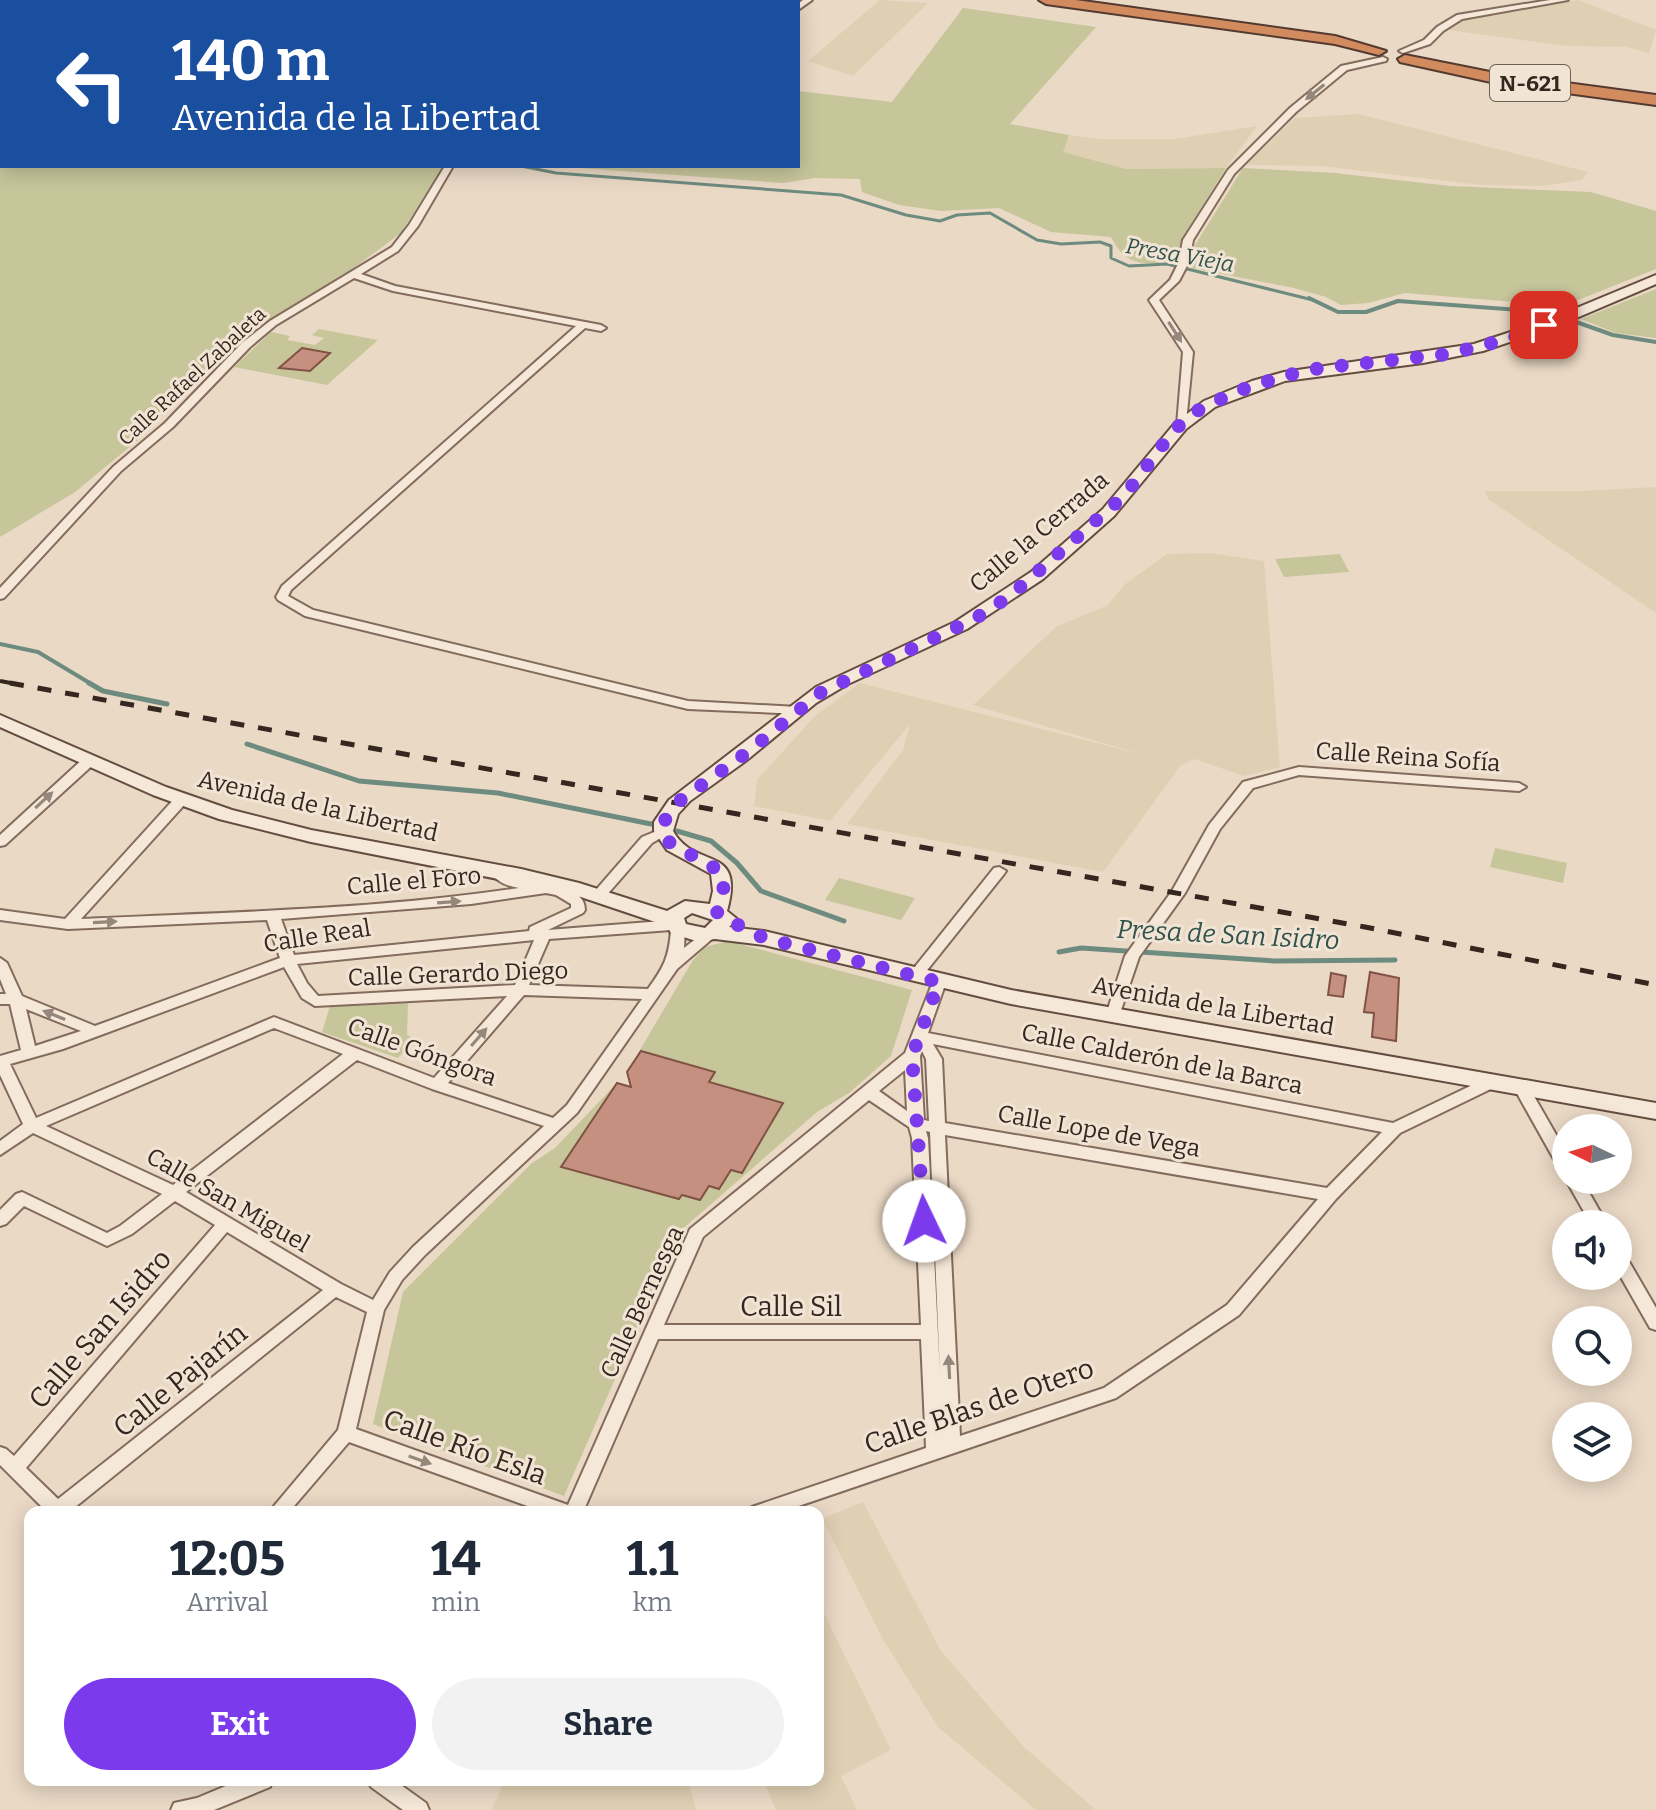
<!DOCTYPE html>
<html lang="en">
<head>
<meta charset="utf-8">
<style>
  body { margin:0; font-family:Bitter,serif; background:#f2f2f3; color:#1f2937; height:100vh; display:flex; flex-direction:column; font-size:30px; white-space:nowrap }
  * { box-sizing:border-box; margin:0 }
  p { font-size:26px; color:#747a83 }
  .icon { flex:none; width:44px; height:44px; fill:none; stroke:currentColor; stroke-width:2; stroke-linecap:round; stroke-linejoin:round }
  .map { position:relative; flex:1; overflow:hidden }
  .details { position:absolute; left:24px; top:1506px; width:800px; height:280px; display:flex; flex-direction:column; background:#fff; border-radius:16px; box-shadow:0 4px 20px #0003 }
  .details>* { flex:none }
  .guide { position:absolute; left:0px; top:0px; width:800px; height:168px; box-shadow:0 4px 20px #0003; background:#1a4fa0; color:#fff; overflow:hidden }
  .needle { width:52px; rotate:275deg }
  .tools { position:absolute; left:1552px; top:1114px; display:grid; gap:16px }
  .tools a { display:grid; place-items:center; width:80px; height:80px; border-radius:50%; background:#fff; box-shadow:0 4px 20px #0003; font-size:40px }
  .pin { position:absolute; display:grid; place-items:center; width:68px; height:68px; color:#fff; margin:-34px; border-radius:16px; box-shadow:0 4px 12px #0006 }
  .me { position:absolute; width:88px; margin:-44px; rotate:357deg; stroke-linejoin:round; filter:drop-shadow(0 0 6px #0008) }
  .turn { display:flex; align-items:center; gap:28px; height:168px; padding:0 40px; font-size:36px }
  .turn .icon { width:104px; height:104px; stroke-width:2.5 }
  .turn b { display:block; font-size:56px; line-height:68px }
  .eta { display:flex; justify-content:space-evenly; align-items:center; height:136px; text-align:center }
  .eta b { font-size:48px; font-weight:700; line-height:56px }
  .cta { display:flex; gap:16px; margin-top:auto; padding:16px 40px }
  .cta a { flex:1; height:92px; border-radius:48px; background:#7c3aed; color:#fff; font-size:32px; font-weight:700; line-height:92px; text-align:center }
  .cta a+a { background:#f2f2f3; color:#1f2937 }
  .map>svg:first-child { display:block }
  .farmland { fill:#dfd0b4 }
  .green { fill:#c7c59a }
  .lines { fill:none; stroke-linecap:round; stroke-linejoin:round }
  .stream-far2 { stroke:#6e8b7f; stroke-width:3 }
  .stream-far1 { stroke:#6e8b7f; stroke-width:4 }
  .stream { stroke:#6e8b7f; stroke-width:5 }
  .building { fill:#c5907f; stroke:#805245; stroke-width:2 }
  .street-casing { stroke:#836b5d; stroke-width:4 }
  .secondary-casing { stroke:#654c40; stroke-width:4 }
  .highway-casing { stroke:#523a31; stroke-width:4 }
  .street { fill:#f6e8d8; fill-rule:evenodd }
  .secondary { fill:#f6e8d8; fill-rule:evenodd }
  .highway { fill:#d28b5e; fill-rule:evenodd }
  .rail-far1 { stroke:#352620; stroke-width:4; stroke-dasharray:11 11; stroke-linecap:butt }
  .rail { stroke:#352620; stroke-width:5; stroke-dasharray:14 14; stroke-linecap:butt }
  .oneway { fill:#96877c }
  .route { stroke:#7c3aed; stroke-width:14; stroke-dasharray:0 25.2 }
  .labels { text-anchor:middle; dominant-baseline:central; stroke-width:6; stroke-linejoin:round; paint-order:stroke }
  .far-street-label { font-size:20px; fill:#352620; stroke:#f2e4d4 }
  .shield { fill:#f2e4d4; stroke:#6e5f56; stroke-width:2 }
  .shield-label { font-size:22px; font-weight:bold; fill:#352620 }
  .far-water-label { font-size:22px; font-style:italic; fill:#30534b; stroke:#f2e4d4 }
  .street-label { font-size:24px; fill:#352620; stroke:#f2e4d4 }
  .water-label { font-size:26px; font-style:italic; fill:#30534b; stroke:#f2e4d4 }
  .near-street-label { font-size:28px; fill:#352620; stroke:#f2e4d4 }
</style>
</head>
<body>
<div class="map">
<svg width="1656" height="1810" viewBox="0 0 1656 1810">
  <rect width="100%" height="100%" fill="#ead9c5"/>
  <!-- farmland -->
  <path class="farmland" d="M880,0L928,3L853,76L808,61Z
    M1578,0L1656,30L1649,53L1627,47L1567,46L1447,30L1462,20Z
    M1358,114L1588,172L1582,180L1542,186L1481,185L1321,166L1246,165L1295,118Z
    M1257,126L1226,168L1126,169L1062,152L1069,135L1098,139H1175Z
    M1656,487V613L1488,499L1485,491H1582Z
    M1210,553L1264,561L1280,767L1244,776L1194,759L1181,765L1103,872L847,824L903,750L910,724L830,821L754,806L757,780L815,716L860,683L1144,755L973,705L1056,627L1108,605L1124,585L1167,554Z
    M863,1502L941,1651L1024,1747L1096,1810H1036L938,1727L884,1641L822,1519Z
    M818,1601L891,1750L841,1776L857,1810H776L763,1780H818Z
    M504,1780H688L696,1810H492Z"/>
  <!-- green -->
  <path class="green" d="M963,8L1096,27L1010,124L1069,135L1063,152L1126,169L1226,168L1184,235L1176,262C1143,263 1128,269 1111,237L1051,232L999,208L941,211L899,205L862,192L860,179L815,178L783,183L553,166H798V91L892,102Z
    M0,126L2,166H443L401,233L351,270L251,331L212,365L138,440L75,492L0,537Z
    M1243,168L1335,173L1450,186L1591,192L1656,211V269L1563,306L1405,293L1368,303L1341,305L1326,297L1294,288L1191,268L1192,250Z
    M1656,289V338L1616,333L1581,319Z
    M319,329L378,340L327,385L234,367L271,332L290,336L287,340L315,345L324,338L312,335Z
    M1340,554L1349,572L1284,577L1275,559Z
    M1495,848L1567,863L1563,883L1490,867Z
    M839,878L915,898L901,920L825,900Z
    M728,941L912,990L891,1056L849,1093L817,1112L679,1232L564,1496L373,1424L403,1292L532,1163L555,1148L617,1083L631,1087L627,1072L693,960L705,947Z
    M408,1002L407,1035L415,1039L398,1058L322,1032L330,1006Z"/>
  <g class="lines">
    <!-- stream-far2 -->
    <path class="stream-far2" d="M196,0L202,2
      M521,166L556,173L841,195L906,215L940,221L957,215L990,213L1037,240L1061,244L1100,242L1111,246V258L1129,266L1167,264L1313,300"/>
    <!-- stream-far1 -->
    <path class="stream-far1" d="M1309,298L1338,312H1366L1398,301L1548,312L1613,335L1656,342
      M0,644L38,652L93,685"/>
    <!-- stream -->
    <path class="stream" d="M89,683L103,691L167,704
      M247,744L359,781L498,793L651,824
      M677,831L711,841L737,863L761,891L844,921
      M1059,952L1081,948L1274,961L1395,960"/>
  </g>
  <!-- building -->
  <path class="building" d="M302,348L330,353L310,371L279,368Z
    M1370,972L1399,978L1396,1041L1372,1037L1374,1013L1364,1012Z
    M1331,973L1346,976L1343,997L1328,995Z
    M641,1051L715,1072L709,1082L783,1103L742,1173L731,1170L719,1189L709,1186L700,1200L682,1195L679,1199L561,1167L617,1083L631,1087L627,1072Z"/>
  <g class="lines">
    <!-- street casing -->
    <g class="street-casing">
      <path id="street" d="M803,0H812L798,10V4Z
        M1550,0H1568L1462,19L1443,31L1430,44L1403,53L1399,51L1424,40L1437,27L1457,15Z
        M0,6H2V10H0Z
        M1383,57L1387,59L1386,61L1347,70L1296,112L1234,174L1193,240L1189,262L1179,281L1159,300L1193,352L1186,423L1181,426L1177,425L1183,352L1149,300L1170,280L1179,262L1183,240L1228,170L1290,108L1341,66Z
        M445,166H453L418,226L398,251L361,274L395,286L601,325L606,328L601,331L585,328L291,590L288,596L313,610L688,701L798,707L802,708L804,711L802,714L688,709L305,616L278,600L276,597L282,586L576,326L393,291L354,278L276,325L250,347L173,427L121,471L4,598L0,599V588L113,467L165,423L242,343L270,321L392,247L409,225Z
        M90,756L95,757L96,760L95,763L5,845L0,846V835L85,757Z
        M1299,767L1519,783L1526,787L1519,791L1299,775L1253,788L1220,829L1185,893L1139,957L1118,1019H1108L1106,1015L1125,956L1172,891L1209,825L1243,782Z
        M180,797L187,801L185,804L81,919C226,912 374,910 519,888C507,886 497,882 490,872L497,868C512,874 524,884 542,884C549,883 554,880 562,881L564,884L561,887C573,891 585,896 585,910L583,913L548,930L675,920L680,922L685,928L684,948L707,930L712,928L719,933L677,969L577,1113L425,1255L402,1280L384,1310L356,1429L568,1505L690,1229L905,1053L934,979H944L946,982L928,1033L1393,1123L1487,1078H1497L1500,1082L1497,1086L1400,1133L1336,1199L1239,1315L1116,1398L781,1512H749L752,1507L926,1448L921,1339H658L583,1512H544L349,1442L289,1512H269L338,1430L367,1312L336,1297L69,1512H47L0,1465V1447L6,1449L14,1456L215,1225L175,1201L132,1234L107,1246L24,1206L6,1224L0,1226V1210L16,1194L22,1192L107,1233L120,1226L162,1194L33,1133L0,1155V1141L23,1124L0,1075V1056L21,1050L10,1004H0V994H6L0,979V958L7,963L22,996L95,1026L280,958L267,920L68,929L0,920V910L65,919L175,798ZM546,893L556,895L571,904V908L530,927L529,931L294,955L281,919L471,904ZM671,930C669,957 664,967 648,989L529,985L549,939ZM534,940L515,985L318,996L307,983L297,964ZM284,967L302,998L315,1006L507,996L434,1078L274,1017L36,1118L10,1064L63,1049ZM524,995L642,999L567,1105L553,1118L448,1083ZM26,1009L81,1031L35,1046ZM274,1028L343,1054L173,1185L46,1126ZM933,1044L1382,1132L1327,1188L945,1123L942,1059ZM922,1051L926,1059L929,1121L924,1120L920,1056ZM357,1060L432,1089L544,1126L413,1247L390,1272L373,1300L341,1284L186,1192ZM905,1070L907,1111L879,1091ZM869,1100L909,1127L912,1138L921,1325H664L703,1237ZM926,1131L930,1132L940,1374L928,1138ZM945,1135L1318,1199L1227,1305L1104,1388L960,1436ZM227,1232L323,1290L58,1499L26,1468Z
        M664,828L669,829L671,832L652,843L605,897H595L593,894L595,891L642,837Z
        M999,867L1006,871L1004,874L920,979H910L908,976L910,973L994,868Z
        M1522,1083L1527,1084L1566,1152V1172L1560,1170L1514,1088L1517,1084Z
        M1566,1180H1582L1607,1224H1591Z
        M1618,1251L1624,1253L1656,1308V1330L1650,1328L1618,1272Z
        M240,1780H273L270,1787L214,1810H171L174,1803L197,1798Z
        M368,1780H394L426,1803L429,1810H403L371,1787Z"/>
    </g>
    <!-- secondary casing -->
    <g class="secondary-casing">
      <path id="secondary" d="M1656,275V284L1560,325L1483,351L1423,363L1285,381L1215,407L1186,429L1114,516L1043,579L967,629L848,684L816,703L747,760L690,801L678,814L673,831C695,871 746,843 727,911L737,919L729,927L764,931L1011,990L1656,1103V1119L1011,1004L764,945L715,939L696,941L671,933L667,926L569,893L311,842L219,819L153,795L0,727V715L166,787L232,810L311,830L521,869L579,883L667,911L685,901L710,904L713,891L711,874L667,850L654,831V822L669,800L816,687L955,622L1031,572L1103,509L1175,423L1204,401L1252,381L1284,372L1474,344L1550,319ZM692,913L713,920L705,928L686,924L684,918Z"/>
    </g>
    <!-- highway casing -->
    <g class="highway-casing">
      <path id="highway" d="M1039,0H1076L1335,36L1386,51L1379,55L1335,44L1046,4Z
        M1405,55L1500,74L1656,95V105L1500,84L1400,62L1398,59Z"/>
    </g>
    <!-- street -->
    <use href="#street" class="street"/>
    <!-- secondary -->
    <use href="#secondary" class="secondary"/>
    <!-- highway -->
    <use href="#highway" class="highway"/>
    <!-- rail-far1 -->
    <path class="rail-far1" d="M0,681L21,685"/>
    <!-- rail -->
    <path class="rail" d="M10,683L1365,927L1656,985"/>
  </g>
  <!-- one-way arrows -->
  <defs><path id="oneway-solid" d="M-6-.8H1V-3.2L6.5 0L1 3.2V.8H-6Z" transform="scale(2)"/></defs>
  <g class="oneway">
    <use href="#oneway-solid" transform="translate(1315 92) rotate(141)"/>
    <use href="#oneway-solid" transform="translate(1175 332) rotate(57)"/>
    <use href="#oneway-solid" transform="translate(44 800) rotate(-43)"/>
    <use href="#oneway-solid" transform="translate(449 902) rotate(-4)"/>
    <use href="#oneway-solid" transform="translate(105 922) rotate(-3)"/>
    <use href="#oneway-solid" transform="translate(54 1015) rotate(-158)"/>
    <use href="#oneway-solid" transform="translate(479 1037) rotate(-49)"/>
    <use href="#oneway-solid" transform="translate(949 1367) rotate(-93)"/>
    <use href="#oneway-solid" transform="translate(420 1460) rotate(19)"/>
  </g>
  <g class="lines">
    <!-- route -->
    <path class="route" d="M924,1221L912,1056L939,982L764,938L720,916L717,913C722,899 727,885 720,871L670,843L664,835L663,823L678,802L749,751L820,693L976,618L1010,596L1125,495L1174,430L1197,411L1235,392L1284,376L1320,368L1449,354L1512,338L1544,325"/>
  </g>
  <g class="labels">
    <!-- far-street labels -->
    <g class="far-street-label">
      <text transform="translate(192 376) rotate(-43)">Calle Rafael Zabaleta</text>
    </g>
    <!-- shield labels -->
    <rect class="shield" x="1490" y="65" width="80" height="36" rx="6"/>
    <g class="shield-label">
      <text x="1530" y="83">N-621</text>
    </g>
    <!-- far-water labels -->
    <g class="far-water-label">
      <text transform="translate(1180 255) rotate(10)">Presa Vieja</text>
    </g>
    <!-- street labels -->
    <g class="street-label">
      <text transform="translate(1039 532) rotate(-40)">Calle la Cerrada</text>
      <text transform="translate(1408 757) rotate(4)">Calle Reina Sofía</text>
      <text transform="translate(318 806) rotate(13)">Avenida de la Libertad</text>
      <text transform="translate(414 881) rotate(-5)">Calle el Foro</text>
      <text transform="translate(317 936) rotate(-9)">Calle Real</text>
      <text transform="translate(458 974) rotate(-2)">Calle Gerardo Diego</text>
      <text transform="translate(1213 1006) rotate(10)">Avenida de la Libertad</text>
      <text transform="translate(422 1052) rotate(20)">Calle Góngora</text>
      <text transform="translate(1162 1059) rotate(11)">Calle Calderón de la Barca</text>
      <text transform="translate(1099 1131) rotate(10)">Calle Lope de Vega</text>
      <text transform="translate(228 1200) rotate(30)">Calle San Miguel</text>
      <text transform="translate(642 1302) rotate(-65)">Calle Bernesga</text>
    </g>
    <!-- water labels -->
    <g class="water-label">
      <text transform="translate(1228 935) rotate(3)">Presa de San Isidro</text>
    </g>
    <!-- near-street labels -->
    <g class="near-street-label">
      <text x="791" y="1306">Calle Sil</text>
      <text transform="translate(100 1329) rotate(-49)">Calle San Isidro</text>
      <text transform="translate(180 1380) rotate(-39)">Calle Pajarín</text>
      <text transform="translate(979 1406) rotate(-19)">Calle Blas de Otero</text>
      <text transform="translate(465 1447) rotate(20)">Calle Río Esla</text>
    </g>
  </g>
</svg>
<div class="tools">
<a><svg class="needle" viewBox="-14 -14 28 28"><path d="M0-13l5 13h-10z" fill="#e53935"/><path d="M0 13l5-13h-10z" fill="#747a83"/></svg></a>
<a><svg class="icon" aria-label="sound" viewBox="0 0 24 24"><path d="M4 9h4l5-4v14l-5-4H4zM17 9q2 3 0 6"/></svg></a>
<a><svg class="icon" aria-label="search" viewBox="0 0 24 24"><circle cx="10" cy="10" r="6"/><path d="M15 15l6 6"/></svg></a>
<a><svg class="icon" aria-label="layers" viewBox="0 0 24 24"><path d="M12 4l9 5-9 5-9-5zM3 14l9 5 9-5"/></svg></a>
</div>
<div class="pin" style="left:1544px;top:325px;background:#d93025"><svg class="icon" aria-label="arrive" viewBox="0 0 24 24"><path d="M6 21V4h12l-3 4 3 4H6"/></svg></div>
<svg class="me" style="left:924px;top:1221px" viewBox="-20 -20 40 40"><circle r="19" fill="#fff"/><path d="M0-13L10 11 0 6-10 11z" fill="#7c3aed"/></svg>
<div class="guide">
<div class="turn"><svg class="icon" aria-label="left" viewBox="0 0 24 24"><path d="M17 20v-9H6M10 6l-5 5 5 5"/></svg><div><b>140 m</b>Avenida de la Libertad</div></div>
</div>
<section class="details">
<div class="eta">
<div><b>12:05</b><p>Arrival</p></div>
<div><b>14</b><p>min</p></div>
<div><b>1.1</b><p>km</p></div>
</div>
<div class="cta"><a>Exit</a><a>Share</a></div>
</section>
</div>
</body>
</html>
